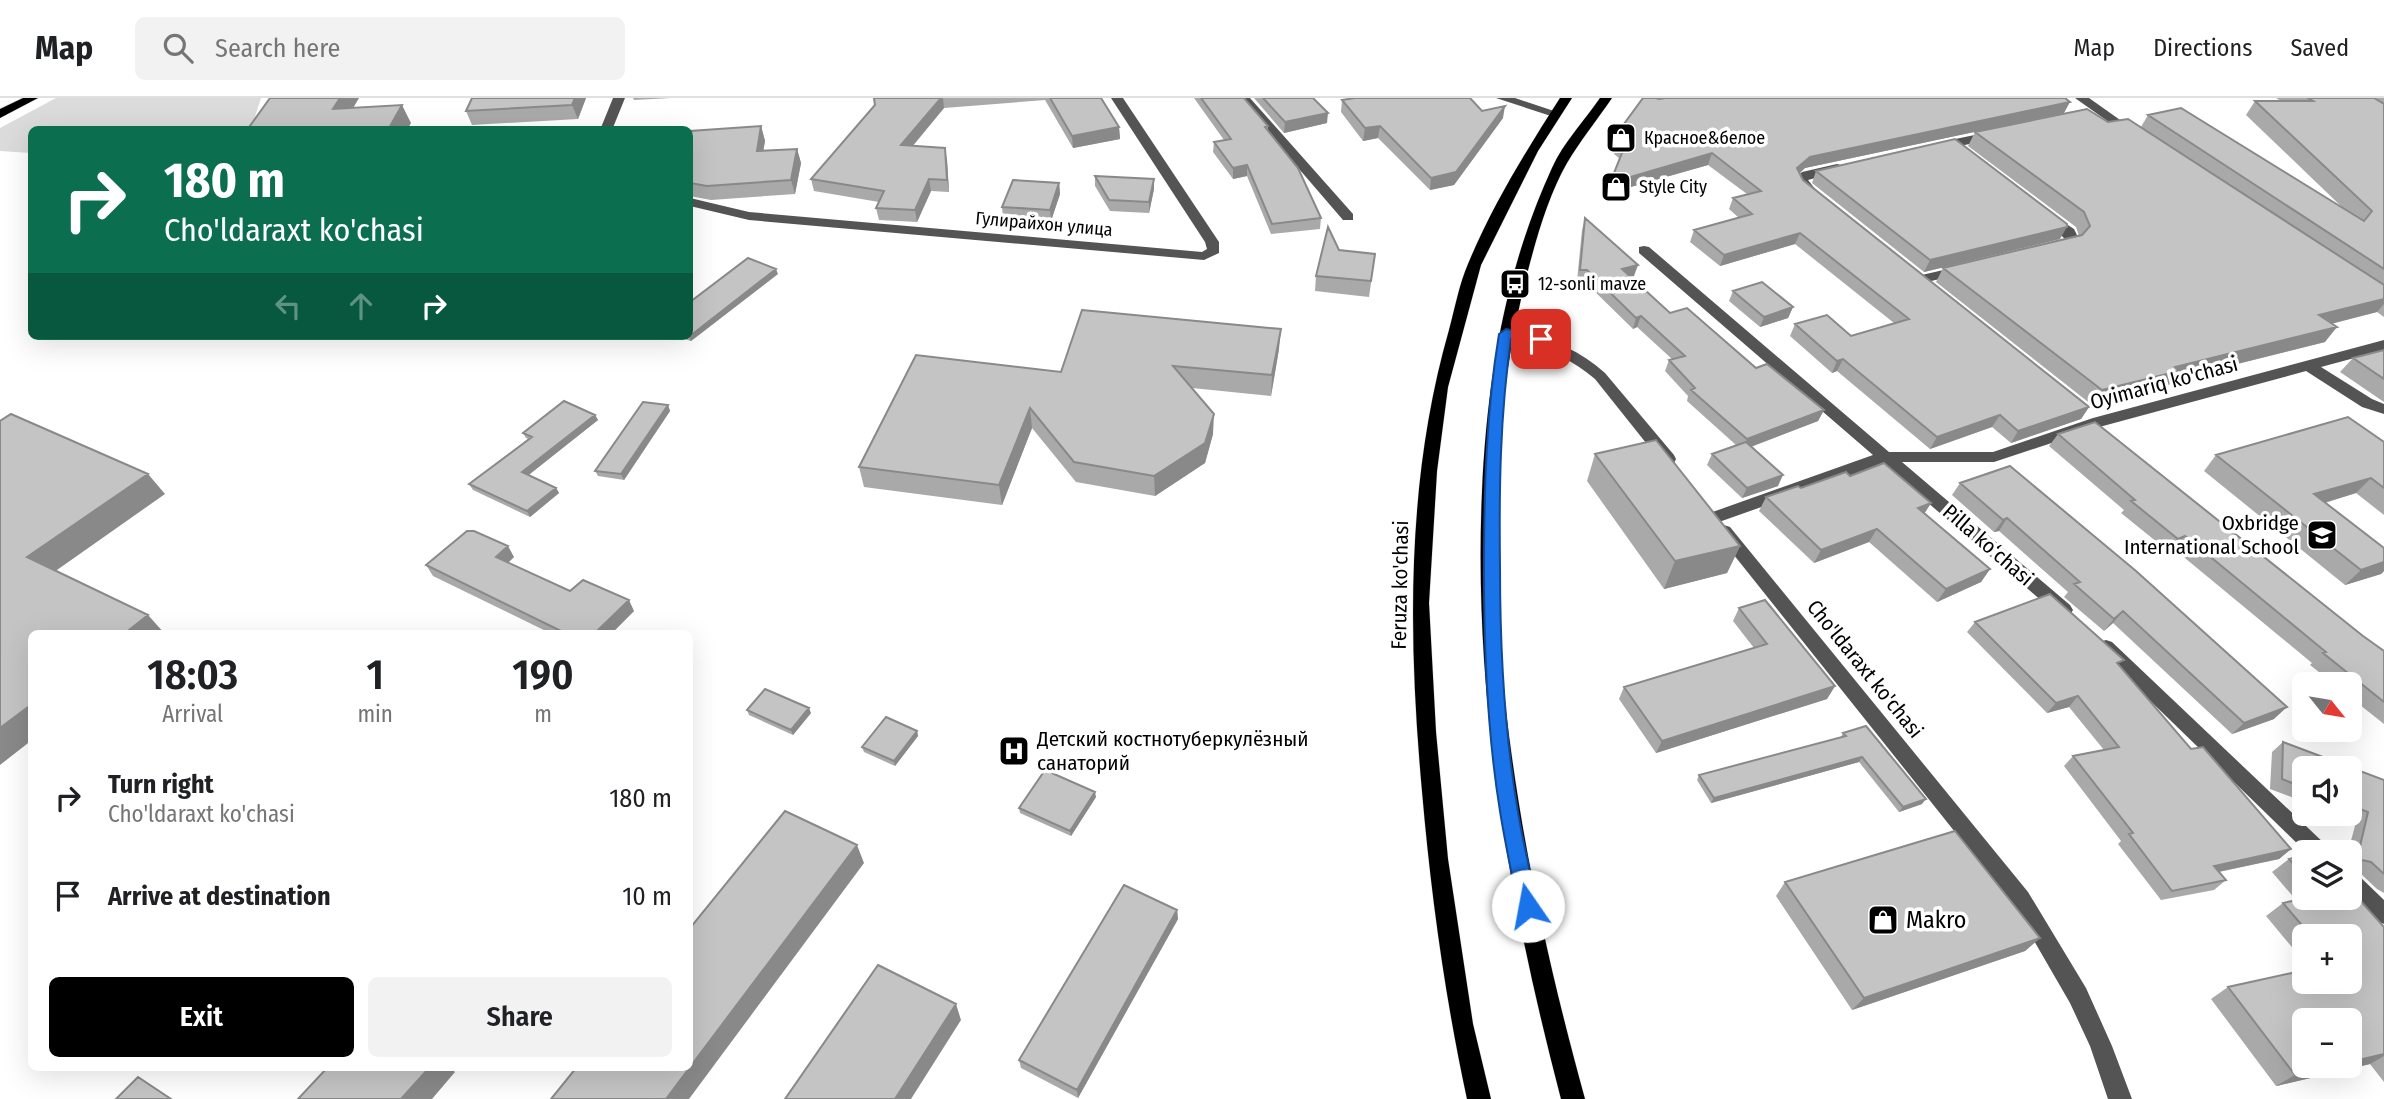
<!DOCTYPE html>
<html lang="en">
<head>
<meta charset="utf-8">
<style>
  body { margin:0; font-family:"Fira Sans Condensed",sans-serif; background:#f2f2f2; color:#202124; height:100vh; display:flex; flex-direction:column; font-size:26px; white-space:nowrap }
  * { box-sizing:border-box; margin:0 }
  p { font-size:23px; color:#757577 }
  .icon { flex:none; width:38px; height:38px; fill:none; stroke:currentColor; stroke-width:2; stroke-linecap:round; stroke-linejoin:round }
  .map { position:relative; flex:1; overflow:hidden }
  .details { position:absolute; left:28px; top:532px; width:665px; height:441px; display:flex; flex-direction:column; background:#fff; border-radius:10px; box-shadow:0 7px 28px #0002 }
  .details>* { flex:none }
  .hud { position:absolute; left:28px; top:28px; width:665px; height:214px; border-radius:10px; box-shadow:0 7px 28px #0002; background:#0b6e4f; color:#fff; overflow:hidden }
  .needle { width:46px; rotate:120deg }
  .buttons { position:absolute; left:2292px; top:574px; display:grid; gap:14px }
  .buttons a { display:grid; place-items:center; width:70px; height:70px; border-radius:10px; background:#fff; box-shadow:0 7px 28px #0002; font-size:35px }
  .pin { position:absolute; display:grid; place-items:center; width:60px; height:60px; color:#fff; margin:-30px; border-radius:14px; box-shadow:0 4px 10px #0006 }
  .me { position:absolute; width:77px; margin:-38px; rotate:348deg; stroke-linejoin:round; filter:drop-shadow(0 0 5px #0008) }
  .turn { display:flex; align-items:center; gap:24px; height:147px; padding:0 21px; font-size:32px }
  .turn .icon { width:91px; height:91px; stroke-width:2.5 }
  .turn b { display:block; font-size:49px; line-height:60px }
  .lanes { display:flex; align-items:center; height:66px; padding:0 21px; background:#0003; justify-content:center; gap:35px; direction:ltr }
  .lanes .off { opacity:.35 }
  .eta { display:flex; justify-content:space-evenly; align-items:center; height:119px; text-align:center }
  .eta b { font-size:42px; font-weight:600; line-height:49px }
  .button { display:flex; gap:14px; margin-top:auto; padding:14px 21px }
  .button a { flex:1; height:80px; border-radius:10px; background:#000; color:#fff; font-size:28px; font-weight:600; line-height:80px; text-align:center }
  .button a+a { background:#f2f2f2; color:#202124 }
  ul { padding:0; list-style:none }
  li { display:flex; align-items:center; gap:21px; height:98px; padding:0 21px }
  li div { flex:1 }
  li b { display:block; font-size:26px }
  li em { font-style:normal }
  header { display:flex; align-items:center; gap:42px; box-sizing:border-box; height:98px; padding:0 35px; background:#fff; border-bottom:2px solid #e0e0e0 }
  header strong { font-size:33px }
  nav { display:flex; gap:38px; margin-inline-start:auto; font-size:24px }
  .search { width:490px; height:63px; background:#f2f2f2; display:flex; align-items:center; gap:18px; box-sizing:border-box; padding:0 24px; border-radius:10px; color:#757577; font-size:26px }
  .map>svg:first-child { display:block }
  .green { fill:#dbdbdb }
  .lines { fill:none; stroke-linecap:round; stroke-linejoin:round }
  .major-casing { stroke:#dbdbdb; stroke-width:1 }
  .minor { fill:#545454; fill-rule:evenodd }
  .major { fill:#000; fill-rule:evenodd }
  .wall { fill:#a9a9a9 }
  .shaded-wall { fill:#898989 }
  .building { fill:#c4c4c4; stroke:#898989; stroke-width:2 }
  .route { fill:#1a73e8; stroke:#114b97; stroke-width:2 }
  .labels { text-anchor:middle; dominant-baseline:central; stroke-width:7; stroke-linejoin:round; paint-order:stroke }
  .far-poi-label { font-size:18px; fill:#000; stroke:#fff; text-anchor:start }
  .far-street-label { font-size:18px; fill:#000; stroke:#fff }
  .street-label { font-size:21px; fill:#000; stroke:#fff }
  .poi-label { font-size:21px; fill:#000; stroke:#fff; text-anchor:end }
  .near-poi-label { font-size:24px; fill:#000; stroke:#fff; text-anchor:start }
</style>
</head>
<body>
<header>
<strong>Map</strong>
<div class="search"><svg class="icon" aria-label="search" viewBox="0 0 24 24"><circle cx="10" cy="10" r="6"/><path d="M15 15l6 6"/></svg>Search here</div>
<nav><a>Map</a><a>Directions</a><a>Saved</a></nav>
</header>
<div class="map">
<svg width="2384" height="1001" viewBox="0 0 2384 1001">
  <rect width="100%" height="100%" fill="#fff"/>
  <!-- green -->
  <path class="green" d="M56,0H261L251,31L32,32L31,55L0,53V30Z"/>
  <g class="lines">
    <!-- major casing -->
    <g class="major-casing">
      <path id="major" d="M23,0H38L0,20V11Z
        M1560,0H1572L1538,53L1481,167L1448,289L1437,373L1429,505L1436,634L1448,761L1473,926L1491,1001H1467C1445,899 1431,797 1422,693C1408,539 1406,382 1449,232C1455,210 1459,187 1468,166C1492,108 1526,53 1560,0Z
        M1600,0H1612C1597,22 1580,43 1567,65C1545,103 1531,159 1521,201C1462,457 1516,751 1585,1001H1561C1509,802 1473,600 1482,394C1487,282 1505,172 1552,70C1563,45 1585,22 1600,0Z"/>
    </g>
    <!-- minor -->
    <path class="minor" d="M613,0H625L612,32H600Z
      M1111,0H1123L1219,144V155L1204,162L749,122L690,108V100L749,114L1202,154L1207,151L1205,144Z
      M1238,0H1250L1353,116V122H1343Z
      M1496,0H1515L1560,15L1554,19Z
      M2075,0H2089L2140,36L2130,39Z
      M1994,33L1998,34V40L1936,53L1930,49L1936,45Z
      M1837,66L1841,67V73L1808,82L1820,97L1819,100H1809L1795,82L1802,74Z
      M2048,114L2074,131L2079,141L2073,149L2048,153V147L2065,141L2041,118Z
      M1644,148L1649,149L1889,354H1993L2093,320L2384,242V252L2321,269L2372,301L2384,306V316L2362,309L2306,273L2103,328L1994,364H1902L2070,507L2073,512L2070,517H2058L1883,366L1719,424H1707L1705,420L1707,416L1873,357L1639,155V149Z
      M1961,168L1966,169V175L1918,186L1911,182L1913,179Z
      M1506,232C1544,238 1576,249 1605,275L1674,357L1676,361L1674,365H1662L1595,281C1566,256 1537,248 1501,239L1499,236Z
      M1724,427L1730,429L2028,794L2086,890L2112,948L2132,1001H2108L2090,948L2070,905L2014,808L1718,437L1716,433L1718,429Z
      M2106,542L2112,544L2327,748L2330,754H2306L2100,554L2097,549L2100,544Z
      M2350,774L2357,776L2384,802V826L2377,823L2350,797Z"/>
    <!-- major -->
    <use href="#major" class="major"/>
  </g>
  <!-- wall -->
  <path class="wall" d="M586,0L578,21L472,27L466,13Z
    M633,0H671L634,2Z
    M874,0H1101L1119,29L1120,41L1073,50L1045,2L944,10L913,48L947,62L949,94L931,93L917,124L879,122L876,110L879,104L814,93L811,81L875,7Z
    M1194,0H1244L1268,28V33L1321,120L1320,131L1271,136L1247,78L1233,81L1213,54L1214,44L1224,42Z
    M1254,0H1313L1327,25L1284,35Z
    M2276,0H2384V219L2377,214L2332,225L2325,244L2173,282L2168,288L2092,307L1936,184L1943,170L2079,138L2076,129L1968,48L1975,34L2108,24L2141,29L2148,17L2344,111L2246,17L2255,3H2281Z
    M1659,1L2064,15L1805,70L1800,75L1803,82L2089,309L2081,321L2011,345L1992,329L1930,351L1837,273L1832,275L1790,238L1795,226L1851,238L1894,225L1795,146L1720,168L1690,144L1694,132L1739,120L1729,111L1733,100L1747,96L1708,67L1606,96L1619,60L1614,56L1621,30Z
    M1342,2L1482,13L1503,20L1454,87L1430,92L1378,40L1363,43L1341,14Z
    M761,28L765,43L763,53L797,51L801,65L795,96L711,102L690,98V33Z
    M1816,73L2060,141L1924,174L1812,85Z
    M1095,78L1154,91L1149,115L1110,113L1095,88Z
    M1059,85L1060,96L1051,123L1003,120L1002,109Z
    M1585,120L1634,178L1631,179L1670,215L1824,312L1818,323L1751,349L1778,388L1742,400L1707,367L1712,356L1736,347L1687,303L1688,298L1665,273L1669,262L1672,261L1637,229L1633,231L1584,183H1577L1582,132Z
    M1339,152L1373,171L1369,199L1315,193L1316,178Z
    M778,176L691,243L674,238H690Z
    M1733,193L1793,209L1788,220L1760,229L1729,203Z
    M1279,251L1271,298L1192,290L1213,336L1205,365L1155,398L1076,384L1032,330L1002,407L864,389L859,369L1061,274Z
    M2384,252V304L2340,274L2353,260Z
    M668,307L670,313L624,382L598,378L595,373Z
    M595,317L598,322L528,377L556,390L559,395L530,419L473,392L469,386L528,341L526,340L523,335Z
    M2058,336L2363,538L2384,553V626L2350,599V586H2334L2310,567L2312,565L2174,451L2168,453L2121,415L2124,412L2049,348Z
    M2384,344V417L2356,395L2325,405L2384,450V473L2381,476L2345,487L2204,373L2216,357Z
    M1595,356L1740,448L1727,475L1664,491L1587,383Z
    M1850,378L1931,405L1924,416L1990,471L1981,484L1937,504L1869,444L1814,465L1759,413L1766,399Z
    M1960,385L2274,621L2232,636L2113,525L2104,533L2064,499L2068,494L1999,433L1994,434L1952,397Z
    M514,459L508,465L570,493L634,513L611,536H552L433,478L426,467Z
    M1739,510L1835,588L1827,601L1656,655L1619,601L1624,589L1754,550L1733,523Z
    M1975,524L2119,568L2191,651L2291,751L2279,761L2219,774L2226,782L2214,792L2161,802L2118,746L2121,743L2064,668L2073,658L2104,652L2069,609L2047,615L1967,534Z
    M747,612L811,615L793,637L749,617Z
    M917,633L918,638L895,668L864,654L862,649Z
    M1843,635L1922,706L1899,714L1859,664L1711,705L1697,682L1699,677L1841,639Z
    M2283,644L2384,682V795L2377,791L2358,773H2353L2350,775V754H2348L2356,724L2335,716H2350V670H2305V704L2270,691L2272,654Z
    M1096,699L1071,738L1020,715L1019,710Z
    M2305,757V800L2384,829V984L2370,966L2276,988L2211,901L2228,889L2350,884V838H2305V865L2266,818L2283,805L2296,802L2272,774L2289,761Z
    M1785,784L2040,840L2025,853L1852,912L1776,798Z
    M1177,812L1178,821L1078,1000L1021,970L1019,962Z"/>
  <!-- shaded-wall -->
  <path class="shaded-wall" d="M340,0H359L342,29L333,11Z
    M575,0H586L578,21L572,7Z
    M941,0H943L944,10L903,59L901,47Z
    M2070,4L2064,15L1805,70L1792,81L1797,70L1810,59Z
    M402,7L411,25L407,32H388Z
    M1505,8L1503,20L1454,87L1430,92L1431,80Z
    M1328,15L1327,25L1284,35L1285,24Z
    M761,28L765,43L761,67L757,53Z
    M1380,28L1378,40L1363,43L1365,30Z
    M1119,29L1120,41L1073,50L1072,38Z
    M945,50L947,62L949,94L947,82Z
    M797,51L801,65L795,96L791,82Z
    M1712,55L1708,67L1606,96L1610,85Z
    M1247,67V78L1233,81V70Z
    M929,81L931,93L917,124L915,112Z
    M1154,81V91L1149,115V104Z
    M1059,85L1060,96L1051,123L1050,112Z
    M2067,129L2060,141L1924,174L1930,162Z
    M1800,135L1795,146L1720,168L1724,157Z
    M1638,167L1634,178L1619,182L1622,171Z
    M776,171L778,176L691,243L689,238Z
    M2384,201V206L2377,214L2308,232L2319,217Z
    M1793,209L1788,220L1760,229L1764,219Z
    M1641,218L1637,229L1633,231L1636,220Z
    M2337,229L2325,244L2173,282L2168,288L2092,307L2102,292L2175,269Z
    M1281,231L1279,251L1271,298L1272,277Z
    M1843,261L1837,273L1832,275L1837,263Z
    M668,307L670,313L624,382L621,376Z
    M2089,309L2081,321L2011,345L2018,333Z
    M1030,310L1032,330L1002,407L999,387Z
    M1824,312L1818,323L1742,352L1747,341Z
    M1214,316L1213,336L1205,365L1155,398L1154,378Z
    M595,317L598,322L525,380L522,374Z
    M2000,317L1992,329L1930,351L1937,339Z
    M148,376L165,396L47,479L27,459Z
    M1783,377L1778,388L1742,400L1747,390Z
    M2371,380L2356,395L2300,412L2314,396Z
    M556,390L559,395L530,419L527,413Z
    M1931,405L1922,419L1918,410Z
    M2007,420L1999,433L1994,434L2003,422Z
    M1877,431L1869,444L1814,465L1821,452Z
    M2185,438L2174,451L2168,453L2178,441Z
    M508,448L514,459L502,470L496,459Z
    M1740,448L1727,475L1664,491L1675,463Z
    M2384,464V473L2381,476L2345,487L2361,472Z
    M1990,471L1981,484L1937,504L1946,491Z
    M629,502L634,513L611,536H594Z
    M2123,513L2113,525L2104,533L2114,521Z
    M148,517L165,536H124Z
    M1835,588L1827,601L1656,655L1662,643Z
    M2078,598L2069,609L2047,615L2056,605Z
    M32,606V642L0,667V630Z
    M2287,609L2274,621L2232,636L2244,625Z
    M809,610L811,615L793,637L791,632Z
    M917,633L918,638L895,668L894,663Z
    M1862,659L1859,664L1711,705L1714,700Z
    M1095,694L1096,699L1071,738L1070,733Z
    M1926,701L1922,706L1899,714L1903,709Z
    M857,747L864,765L689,1001H666Z
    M2291,751L2279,761L2203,777L2214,768Z
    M1177,812L1178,821L1078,1000L1077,992Z
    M2040,840L2025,853L1852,912L1864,900Z
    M956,906L961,922L911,1001H895Z
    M2384,956V958L2370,966L2276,988L2295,977L2335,968H2350V964Z
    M429,970H450L455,974L432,1001H401Z"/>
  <!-- building -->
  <path class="building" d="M270,0H340L333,11L402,7L388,32H247Z
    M472,0H575L572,7L466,13Z
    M874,0H941L901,47L945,50L947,82L929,81L915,112L876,110L884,93L811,81L875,7Z
    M1050,0H1101L1119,29L1072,38Z
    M1201,0H1244L1268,28L1265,29L1298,70L1321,120L1272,126L1247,67L1233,70L1214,44L1231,41Z
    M1263,0H1313L1328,15L1285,24Z
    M1355,0H1470L1482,13L1505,8L1456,74L1431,80L1380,28L1365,30L1342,2Z
    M1643,0H1656L1659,1L1665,0H2065L2070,4L1810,59L1797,70L1803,82L2089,309L2018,333L2000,317L1937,339L1843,261L1837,263L1795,226L1827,217L1851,238L1909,221L1800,135L1724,157L1694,132L1752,116L1733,100L1761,93L1712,55L1610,85L1624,50L1617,44L1621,30Z
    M2308,0H2374L2384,6V171L2148,17L2181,10L2364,123L2372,113L2255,3H2313Z
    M2087,11L2108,24L2128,21L2384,187V201L2319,217L2337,229L2175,269L2179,273L2102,292L1943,170L2082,137L2090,128L2084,114L1975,34Z
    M761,28L757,53L797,51L791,82L707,88L690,85V33Z
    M1955,41L2067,126V129L1930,162L1816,73Z
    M1095,78L1154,81L1149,104L1109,102Z
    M1013,82L1059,85L1050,112L1002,109Z
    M1585,120L1638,167L1622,171L1670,215L1687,210L1756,270L1767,266L1824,312L1747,341L1691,292L1695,290L1669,262L1685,258L1641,218L1636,220L1587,172H1580Z
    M1328,129L1339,152L1375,156L1371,183L1316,178Z
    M748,160L776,171L690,238V204Z
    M1762,184L1793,209L1764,219L1733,193Z
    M1082,212L1281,231L1272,277L1173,268L1214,316L1205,345L1154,378L1074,364L1030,310L999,387L859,369L916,257L1061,274Z
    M2384,252V281L2353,260Z
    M564,303L595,317L522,374L556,390L527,413L469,386L532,339L523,335Z
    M643,304L668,307L621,376L595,373Z
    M11,316L148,376L27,459L148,517L124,536H32V606L0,630V323Z
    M2348,319L2384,344V390L2371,380L2314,396L2384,450V464L2361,472L2216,357Z
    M2095,324L2363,538L2384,553V604L2323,555L2326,554L2185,438L2178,441L2131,403L2135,402L2058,336Z
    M1656,342L1740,448L1675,463L1595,356Z
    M1746,344L1783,377L1747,390L1712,356Z
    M1884,365L1931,405L1918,410L1990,471L1946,491L1877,431L1821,452L1766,399L1798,388L1801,390L1846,374L1850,378Z
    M2010,368L2136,473L2287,609L2244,625L2123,513L2114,521L2074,486L2080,484L2007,420L2003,422L1960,385Z
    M467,433H474L508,448L496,459L570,493L583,482L629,502L594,536H567L426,467Z
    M2050,496L2124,562L2117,565L2191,651L2203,649L2291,751L2214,768L2226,782L2172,793L2129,736L2133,735L2073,658L2119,649L2078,598L2056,605L1975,524Z
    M1765,502L1835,588L1662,643L1624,589L1767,546L1739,510Z
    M765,591L809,610L791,632L747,612Z
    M886,619L917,633L894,663L862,649Z
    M1866,628L1926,701L1903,709L1862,659L1714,700L1699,677L1846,638L1843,635Z
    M2283,644L2384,682V776L2371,764L2361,762L2360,767L2356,765L2368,714L2350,707V670H2305V690L2282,681Z
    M1045,672L1095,694L1070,733L1019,710Z
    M785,713L857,747L666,1001H551L576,970H690V830Z
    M1955,733L2040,840L1864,900L1785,784Z
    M2305,757V779L2289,761Z
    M1124,787L1177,812L1077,992L1019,962Z
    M2350,791L2384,829V956L2350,964V922H2305V968H2335L2295,977L2228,889L2305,872V884H2350V838H2311L2283,805L2306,800H2350Z
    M878,867L956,906L895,1001H785Z
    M327,970H429L401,1001H298Z
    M138,979L171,1001H116Z"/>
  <!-- route -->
  <path class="route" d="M1506,231L1541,237L1547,241L1541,245L1511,241C1500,317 1499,392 1500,469C1500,551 1504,633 1518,714C1523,745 1531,776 1537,808L1535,814L1528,816L1521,814L1518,808C1512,776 1505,745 1500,713C1487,634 1484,554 1484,474C1484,394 1486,315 1499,236Z"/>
  <!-- icons -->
  <defs>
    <g id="shop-square" transform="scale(1.575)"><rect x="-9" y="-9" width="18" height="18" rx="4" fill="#000" stroke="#fff"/><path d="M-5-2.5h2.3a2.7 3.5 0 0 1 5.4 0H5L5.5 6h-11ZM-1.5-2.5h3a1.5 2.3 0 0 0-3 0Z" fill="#fff"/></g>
    <g id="bus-square" transform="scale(1.575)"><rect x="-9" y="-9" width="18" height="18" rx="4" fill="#000" stroke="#fff"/><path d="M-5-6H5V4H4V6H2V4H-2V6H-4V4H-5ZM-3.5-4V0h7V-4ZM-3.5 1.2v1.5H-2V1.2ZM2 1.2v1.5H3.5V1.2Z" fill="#fff"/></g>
    <g id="school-square" transform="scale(1.575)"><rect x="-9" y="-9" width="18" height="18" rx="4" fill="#000" stroke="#fff"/><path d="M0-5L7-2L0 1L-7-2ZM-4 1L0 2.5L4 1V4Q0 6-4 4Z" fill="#fff"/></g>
    <g id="hospital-square" transform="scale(1.575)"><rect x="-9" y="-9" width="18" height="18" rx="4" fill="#000" stroke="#fff"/><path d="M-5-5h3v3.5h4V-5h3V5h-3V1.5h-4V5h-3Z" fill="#fff"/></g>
  </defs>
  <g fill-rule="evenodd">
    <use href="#shop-square" x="1621" y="40"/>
    <use href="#shop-square" x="1616" y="89"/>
    <use href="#bus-square" x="1515" y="186"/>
    <use href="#school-square" x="2322" y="437"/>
    <use href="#hospital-square" x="1014" y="653"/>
    <use href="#shop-square" x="1883" y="822"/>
  </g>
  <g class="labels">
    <!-- far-poi labels -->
    <g class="far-poi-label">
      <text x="1644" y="40">Красное&amp;белое</text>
      <text x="1639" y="89">Style City</text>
      <text x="1538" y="186">12-sonli mavze</text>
    </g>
    <!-- far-street labels -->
    <g class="far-street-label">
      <text transform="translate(1044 126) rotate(5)">Гулирайхон улица</text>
    </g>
    <!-- street labels -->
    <g class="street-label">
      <text transform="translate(2164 285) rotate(-15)">Oyimariq ko'chasi</text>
      <text transform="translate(1988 447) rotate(41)">Pilla ko‘chasi</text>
      <text transform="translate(1400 487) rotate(-89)">Feruza ko'chasi</text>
      <text transform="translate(1865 571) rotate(51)">Cho'ldaraxt ko'chasi</text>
    </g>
    <!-- poi labels -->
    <g class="poi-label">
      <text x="2299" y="425">Oxbridge<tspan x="2299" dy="24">International School</tspan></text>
      <text x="1037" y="641" text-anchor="start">Детский костнотуберкулёзный<tspan x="1037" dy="24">санаторий</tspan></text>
    </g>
    <!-- near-poi labels -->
    <g class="near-poi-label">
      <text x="1906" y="822">Makro</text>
    </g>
  </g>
</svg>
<div class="buttons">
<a><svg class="needle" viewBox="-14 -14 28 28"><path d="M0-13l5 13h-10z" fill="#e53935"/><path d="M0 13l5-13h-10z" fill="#757577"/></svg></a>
<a><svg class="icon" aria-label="sound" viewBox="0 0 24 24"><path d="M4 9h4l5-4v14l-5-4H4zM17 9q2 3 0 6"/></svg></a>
<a><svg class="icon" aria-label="layers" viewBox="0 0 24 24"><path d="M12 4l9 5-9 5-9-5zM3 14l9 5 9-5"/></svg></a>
<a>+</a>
<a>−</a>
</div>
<div class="pin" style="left:1541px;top:241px;background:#d93025"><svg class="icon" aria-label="arrive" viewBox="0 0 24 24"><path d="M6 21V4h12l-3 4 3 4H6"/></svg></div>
<svg class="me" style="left:1528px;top:808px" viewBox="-20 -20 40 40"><circle r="19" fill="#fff"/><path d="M0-13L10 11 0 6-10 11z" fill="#1a73e8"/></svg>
<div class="hud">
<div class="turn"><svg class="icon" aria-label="right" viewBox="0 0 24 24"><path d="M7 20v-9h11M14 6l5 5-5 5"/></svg><div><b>180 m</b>Cho'ldaraxt ko'chasi</div></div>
<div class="lanes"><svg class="icon off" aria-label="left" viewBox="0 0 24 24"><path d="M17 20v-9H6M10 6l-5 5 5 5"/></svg><svg class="icon off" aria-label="ahead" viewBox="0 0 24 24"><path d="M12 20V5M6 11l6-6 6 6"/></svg><svg class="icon" aria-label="right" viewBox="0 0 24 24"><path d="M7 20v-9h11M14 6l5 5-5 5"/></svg></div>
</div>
<section class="details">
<div class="eta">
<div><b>18:03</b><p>Arrival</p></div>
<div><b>1</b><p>min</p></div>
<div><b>190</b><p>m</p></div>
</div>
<ul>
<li><svg class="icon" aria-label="right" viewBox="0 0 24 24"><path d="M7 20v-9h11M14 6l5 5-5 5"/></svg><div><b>Turn right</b><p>Cho'ldaraxt ko'chasi</p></div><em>180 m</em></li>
<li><svg class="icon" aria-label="arrive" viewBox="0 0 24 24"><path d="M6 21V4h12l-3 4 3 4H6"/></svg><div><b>Arrive at destination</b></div><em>10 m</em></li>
</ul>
<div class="button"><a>Exit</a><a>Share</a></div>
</section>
</div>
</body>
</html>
